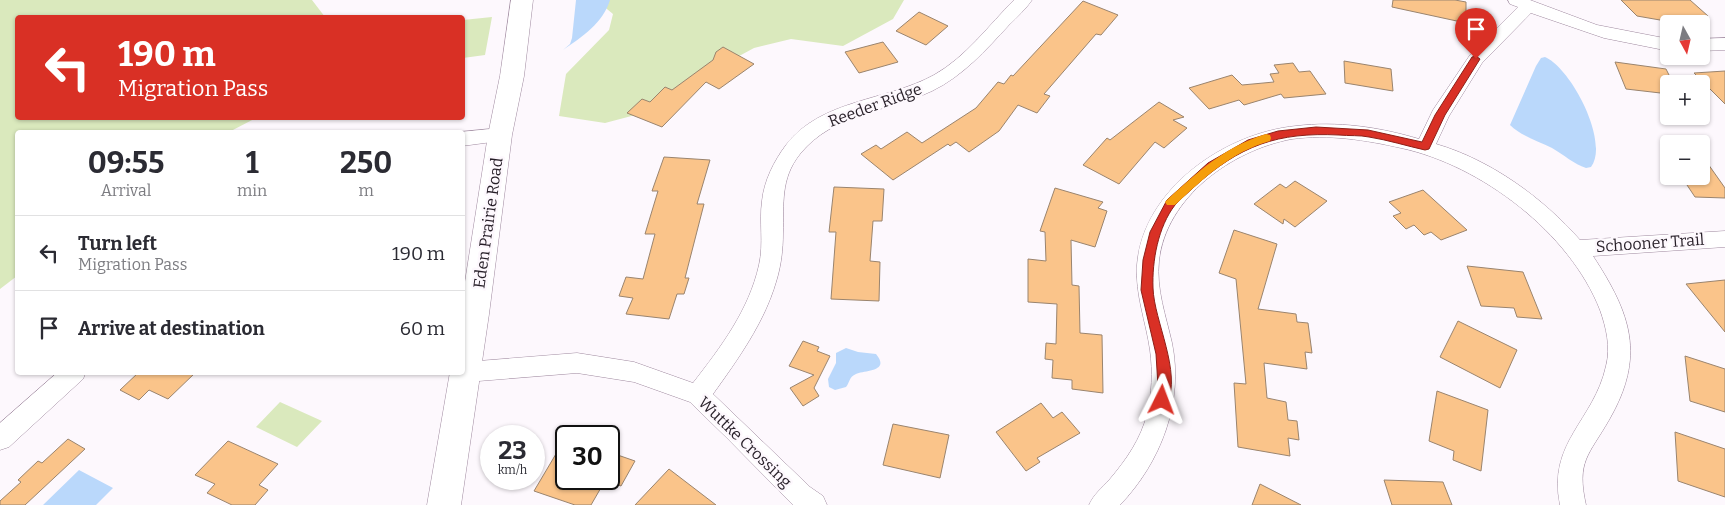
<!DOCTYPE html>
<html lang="en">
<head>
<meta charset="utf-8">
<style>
  body { margin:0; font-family:Bitter,serif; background:#f2f2f3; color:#2b2b33; height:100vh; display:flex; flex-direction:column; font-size:19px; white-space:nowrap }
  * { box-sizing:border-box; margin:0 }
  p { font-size:16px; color:#7c7c81 }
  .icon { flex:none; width:28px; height:28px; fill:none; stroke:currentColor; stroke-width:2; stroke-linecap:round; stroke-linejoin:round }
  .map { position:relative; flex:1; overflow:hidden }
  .sheet { position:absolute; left:15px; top:130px; width:450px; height:245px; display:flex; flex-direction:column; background:#fff; border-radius:5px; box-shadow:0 1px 4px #0004 }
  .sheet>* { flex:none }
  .guide { position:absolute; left:15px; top:15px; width:450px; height:105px; border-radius:5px; box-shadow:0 1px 4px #0004; background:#d93025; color:#fff; overflow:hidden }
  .needle { width:32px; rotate:172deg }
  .buttons { position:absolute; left:1660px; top:15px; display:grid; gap:10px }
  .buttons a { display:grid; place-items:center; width:50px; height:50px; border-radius:5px; background:#fff; box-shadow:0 1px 4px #0004; font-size:25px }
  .speed { position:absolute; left:480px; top:425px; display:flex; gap:10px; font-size:25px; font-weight:700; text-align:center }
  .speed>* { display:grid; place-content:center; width:65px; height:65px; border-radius:50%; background:#fff; box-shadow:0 1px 4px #0004; line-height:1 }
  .speed small { font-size:12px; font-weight:400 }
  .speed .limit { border:2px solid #111; border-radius:8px; background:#fff; color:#111 }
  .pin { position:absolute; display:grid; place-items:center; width:42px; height:42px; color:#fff; margin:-51px -21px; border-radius:50% 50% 50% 0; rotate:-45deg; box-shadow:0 0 5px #0007 }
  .pin .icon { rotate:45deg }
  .me { position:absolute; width:55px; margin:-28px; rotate:3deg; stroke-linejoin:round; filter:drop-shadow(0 0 4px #0008) }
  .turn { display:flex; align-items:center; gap:18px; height:105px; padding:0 20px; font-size:22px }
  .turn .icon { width:65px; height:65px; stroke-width:2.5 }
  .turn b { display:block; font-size:35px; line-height:42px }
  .eta { display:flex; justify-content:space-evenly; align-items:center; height:85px; text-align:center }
  .eta b { font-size:30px; font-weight:700; line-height:35px }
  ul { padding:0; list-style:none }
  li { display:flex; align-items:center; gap:15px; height:75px; padding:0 20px; border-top:1px solid #e1e1e2 }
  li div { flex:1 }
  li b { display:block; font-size:19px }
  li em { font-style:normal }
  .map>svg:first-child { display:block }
  .green { fill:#dae9bd }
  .water { fill:#bad8fb }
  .building { fill:#fac48a; stroke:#9a846e }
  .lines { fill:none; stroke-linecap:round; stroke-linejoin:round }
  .street-casing { stroke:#9f899f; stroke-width:1 }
  .secondary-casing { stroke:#9f899f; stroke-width:1 }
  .street { fill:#fff; fill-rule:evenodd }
  .secondary { fill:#fff; fill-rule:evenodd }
  .route { fill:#d93025; stroke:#8d1f18 }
  .slow { fill:#f59e0b }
  .labels { text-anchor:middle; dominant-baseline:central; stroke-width:5; stroke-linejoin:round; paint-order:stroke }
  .street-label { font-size:16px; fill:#271f28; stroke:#fdf8fd }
</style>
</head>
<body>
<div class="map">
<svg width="1725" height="505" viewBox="0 0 1725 505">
  <rect width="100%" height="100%" fill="#fdf8fd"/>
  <!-- green -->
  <path class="green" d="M0,0H312L325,17L18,18V118H256L229,132H18L17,276L0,289Z
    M596,0H904L893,19L843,46L791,39L754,48L704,75L658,109L605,123L559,116L566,74L609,30L613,14Z
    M492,17L485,55L463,58V20Z
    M280,402L322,421L297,447L256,427Z"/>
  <!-- water -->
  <path class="water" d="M576,0H610C603,23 582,37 563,50L570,44L572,38Z
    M1545,57C1571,68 1610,142 1591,167L1586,168C1574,164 1564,155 1552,148C1538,141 1521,136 1510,125L1536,66L1541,58Z
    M846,348L858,352L876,354C891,372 864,370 856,374C849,377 850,382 846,387L835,390L829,387L828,379L836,363V353Z
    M79,470L113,488L96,505H43Z"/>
  <!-- building -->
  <path class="building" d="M1393,0H1455L1466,2V23L1392,7Z
    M1621,0H1690L1708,16L1660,20L1637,16Z
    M1083,1L1118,15L1101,35L1096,34L1044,94L1050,96L1037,113L1018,105L999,131L969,152L956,142L950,146L948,144L893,180L861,154L876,145L881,149L907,132L922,143L976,108L998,82L1004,84L1011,75L1013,76Z
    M919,12L948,26L926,45L896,31Z
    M883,42L898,62L859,73L845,52Z
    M723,47L754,64L719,89L706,82L662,127L627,113L642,99L650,102L665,87L672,90L713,60L716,52Z
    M1344,61L1391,69L1393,91L1345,83Z
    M1615,62L1666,69L1669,75V94L1626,89Z
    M1293,63L1299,72L1310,71L1326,94L1284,98L1281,94L1244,105L1239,100L1209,109L1189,88L1232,75L1242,85L1274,82L1270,74L1279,73L1274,65Z
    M1725,71V104L1694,73Z
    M1159,102L1184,117L1173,120L1187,128L1164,148L1155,142L1119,184L1083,165L1107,138L1110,140Z
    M1701,154L1725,188V198L1695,197L1681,176H1701Z
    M664,157L710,160L697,204H704L685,278H689L684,294H677L669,319L626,314L633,298L619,296L626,277L643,279L655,234H645L658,191H652Z
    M1295,181L1327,201L1295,227L1284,219L1283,224L1254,204L1280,184L1286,188Z
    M834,187L884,189L882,221H873L870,261L880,262L879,301L831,299L836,232H829Z
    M1055,188L1103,202L1098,208L1107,211L1095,247L1071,240L1072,285L1079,286L1080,333L1102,335L1103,393L1072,389V380L1052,378L1053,360L1045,359L1046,343L1056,344L1057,304L1028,302V259L1046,261L1045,232L1040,231Z
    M1423,190L1467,230L1441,240L1431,232L1424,235L1414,225L1406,229L1393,216L1401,213L1389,202Z
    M1234,230L1277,244L1258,309L1296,314L1297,322L1308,323L1312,353L1305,352L1307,369L1264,363L1267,398L1286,402L1288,420L1297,421L1299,440L1288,438L1290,456L1238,447L1234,383L1246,384L1236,279L1219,273Z
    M1467,266L1523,272L1542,319L1517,317L1514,308L1481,306Z
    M1725,280V332L1686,284Z
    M1458,321L1517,350L1500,388L1440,357Z
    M803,341L819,347L817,351L830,356L814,388L819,396L803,406L790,388L814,375L789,366Z
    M1685,356L1725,369V412L1690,401Z
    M139,372H196L168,399L149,390L139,400L120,390Z
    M1437,391L1488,410L1481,471L1453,460L1454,451L1429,441Z
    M1041,403L1053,418L1062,412L1080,433L1037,458L1040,462L1026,471L996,432Z
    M893,424L949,435L940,478L883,465Z
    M1675,432L1725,449V497L1678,481Z
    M566,437V479H606L591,505H575L534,491Z
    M68,439L85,449L25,505H0V501L21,482L18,480L38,461L42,463Z
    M228,441L278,464L259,485L268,490L255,505H232L207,493L215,484L195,475Z
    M609,452L635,461L621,486L609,482Z
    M669,469L716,505H635Z
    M1384,480L1443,482L1452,505H1392Z
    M1260,484L1301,505H1252Z"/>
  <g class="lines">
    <!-- street casing -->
    <g class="street-casing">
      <path id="street" d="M1014,0H1032C1026,9 1017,17 1009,25C986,50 963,76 932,91C887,112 833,113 800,154C780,179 784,204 783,233C783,250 781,266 776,282C764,323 738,359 713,394L810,487L823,496L827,505H793L727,438L690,402L634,382L577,373L466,382L458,379L455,372H462V363L466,362L577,353L634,362L693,383C721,347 749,310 759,265C764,243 759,222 762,201C764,181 774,161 786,145C821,99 887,101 934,75C966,57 989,25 1014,0Z
        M1508,0H1530L1597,25L1669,39V51L1604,38L1531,13L1482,63L1449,116L1436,144C1491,160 1543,198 1580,240L1725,231V247L1593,256C1631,314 1646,356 1609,420C1589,455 1576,461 1586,505H1560C1547,442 1594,421 1606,366C1611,347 1606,327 1600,310C1570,233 1481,165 1401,148C1366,140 1328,134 1292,139C1232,150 1166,197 1159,261C1156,289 1166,316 1172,343C1184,402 1161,462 1120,505H1089C1094,494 1102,488 1110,479C1126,460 1141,439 1147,414C1152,393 1153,372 1150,350C1146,322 1135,294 1137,265C1143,189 1225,133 1296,126C1337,121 1379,127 1419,139L1433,110L1470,55L1518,7L1510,4Z
        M1725,38V50L1701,51V39Z
        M500,128L507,130L510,135L507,140L462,146L461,132Z
        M58,372H86L83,379L9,447L0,450V423Z"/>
    </g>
    <!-- secondary casing -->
    <g class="secondary-casing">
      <path id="secondary" d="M511,0H533L524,76L512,135L489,314L461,505H427L450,372H462V301L488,135L500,76Z"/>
    </g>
    <!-- street -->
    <use href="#street" class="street"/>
    <!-- secondary -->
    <use href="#secondary" class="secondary"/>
  </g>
  <!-- route -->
  <path class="route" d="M1476,56L1480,59L1445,115L1429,149L1425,150C1407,146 1388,140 1369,137C1360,135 1349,136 1339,135C1278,132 1240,145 1194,187C1188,193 1180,199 1175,205C1158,227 1152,261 1153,288C1154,321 1182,372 1167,404L1162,405L1158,404L1156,400L1158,386L1156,354L1141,290L1143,260L1150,232L1167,200L1208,163L1248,140L1278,131L1316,127L1368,130L1422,142L1435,115L1472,57Z"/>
  <!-- slow -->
  <path class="slow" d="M1266,134L1270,135L1271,138L1270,141C1231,152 1204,178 1175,205H1167L1165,202L1167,200C1199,171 1224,147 1266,134Z"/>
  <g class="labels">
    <!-- street labels -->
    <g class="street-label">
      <text transform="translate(875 105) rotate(-20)">Reeder Ridge</text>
      <text transform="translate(488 223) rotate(-82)">Eden Prairie Road</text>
      <text transform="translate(1650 243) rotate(-4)">Schooner Trail</text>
      <text transform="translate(745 442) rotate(44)">Wuttke Crossing</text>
    </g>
  </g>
</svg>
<div class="buttons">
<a><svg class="needle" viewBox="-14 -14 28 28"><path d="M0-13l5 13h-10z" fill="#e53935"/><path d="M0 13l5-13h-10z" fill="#7c7c81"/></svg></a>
<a>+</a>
<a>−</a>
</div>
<div class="speed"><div>23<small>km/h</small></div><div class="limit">30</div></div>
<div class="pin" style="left:1476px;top:59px;background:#d93025"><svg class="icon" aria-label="arrive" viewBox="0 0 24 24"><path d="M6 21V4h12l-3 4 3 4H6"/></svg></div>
<svg class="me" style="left:1162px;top:400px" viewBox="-20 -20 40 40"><path d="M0-17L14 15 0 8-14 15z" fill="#d93025" stroke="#fff" stroke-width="4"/></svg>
<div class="guide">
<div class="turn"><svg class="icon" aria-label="left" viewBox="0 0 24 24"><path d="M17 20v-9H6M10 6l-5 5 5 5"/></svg><div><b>190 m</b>Migration Pass</div></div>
</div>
<section class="sheet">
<div class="eta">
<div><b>09:55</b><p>Arrival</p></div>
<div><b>1</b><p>min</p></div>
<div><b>250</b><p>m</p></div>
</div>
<ul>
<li><svg class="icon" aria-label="left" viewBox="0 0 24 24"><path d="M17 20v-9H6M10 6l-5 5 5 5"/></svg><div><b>Turn left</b><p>Migration Pass</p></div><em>190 m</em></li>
<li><svg class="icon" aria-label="arrive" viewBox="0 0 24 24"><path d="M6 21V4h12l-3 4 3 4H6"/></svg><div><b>Arrive at destination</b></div><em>60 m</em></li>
</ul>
</section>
</div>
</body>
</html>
